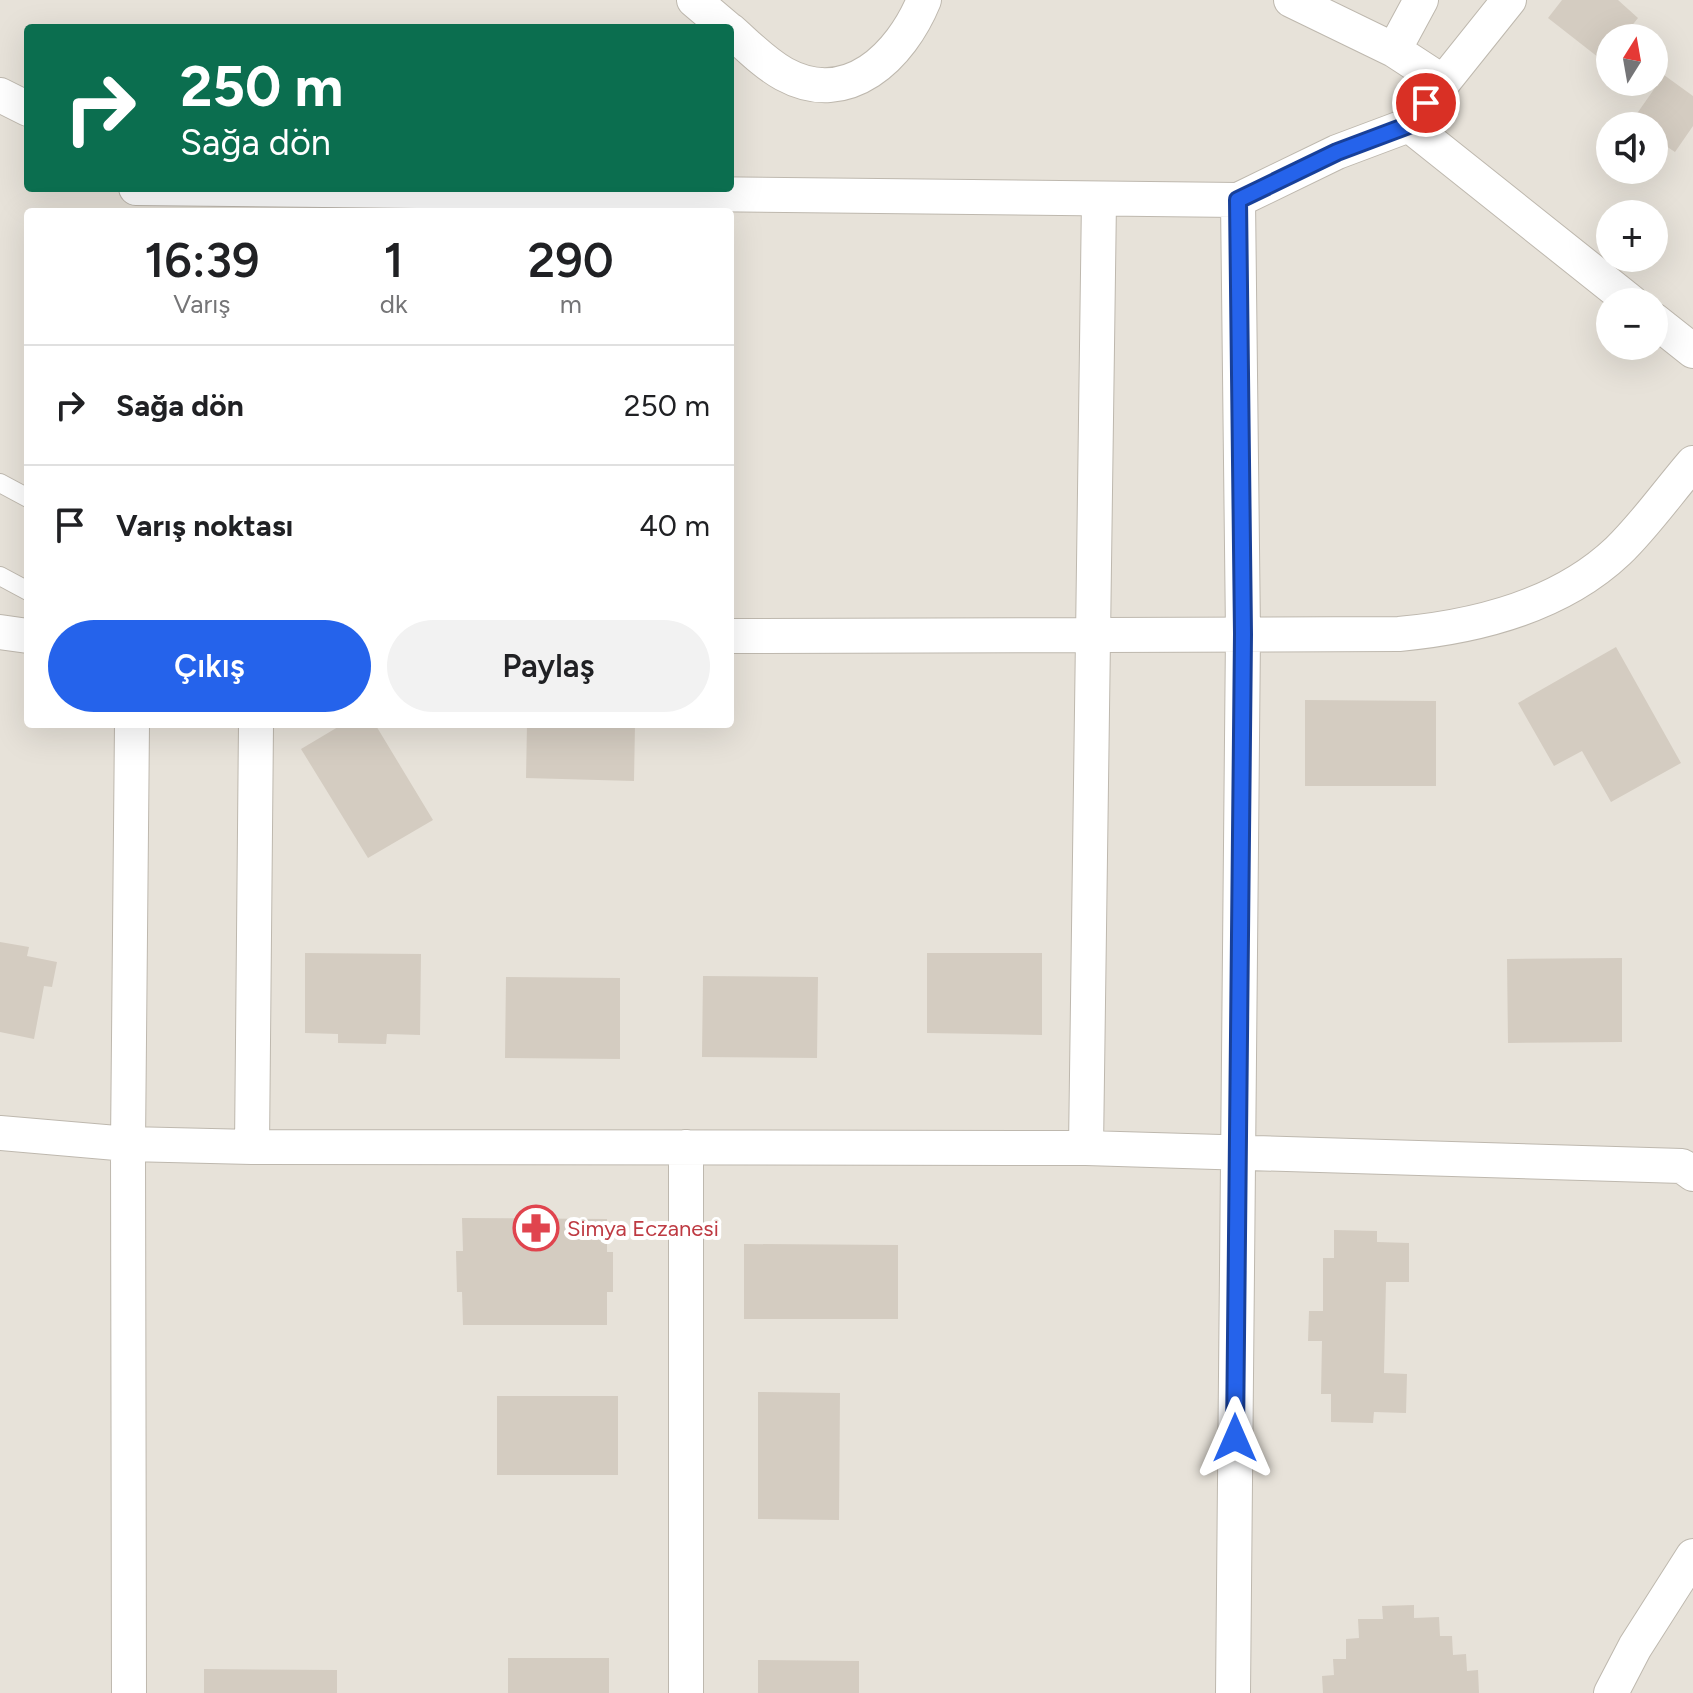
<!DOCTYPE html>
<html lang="tr">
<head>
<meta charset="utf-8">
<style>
  body { margin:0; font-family:Figtree,sans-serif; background:#f2f2f2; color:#202124; height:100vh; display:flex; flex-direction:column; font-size:30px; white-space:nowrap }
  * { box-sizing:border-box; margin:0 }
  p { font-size:26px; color:#757577 }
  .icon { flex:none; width:44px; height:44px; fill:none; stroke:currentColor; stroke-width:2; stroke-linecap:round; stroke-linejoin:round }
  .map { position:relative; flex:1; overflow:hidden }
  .details { position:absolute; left:24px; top:208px; width:710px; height:520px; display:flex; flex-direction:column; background:#fff; border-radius:8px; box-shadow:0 8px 32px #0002 }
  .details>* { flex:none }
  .top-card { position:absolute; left:24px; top:24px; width:710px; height:168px; border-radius:8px; box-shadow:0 8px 32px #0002; background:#0b6e4f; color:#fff; overflow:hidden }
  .needle { width:52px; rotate:11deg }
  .buttons { position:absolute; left:1596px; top:24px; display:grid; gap:16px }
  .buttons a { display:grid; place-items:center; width:72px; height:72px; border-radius:50%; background:#fff; box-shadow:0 8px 32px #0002; font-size:40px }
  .pin { position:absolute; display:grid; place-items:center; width:68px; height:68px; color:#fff; margin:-34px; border:4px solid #fff; border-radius:50%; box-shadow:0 2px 8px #0007 }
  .me { position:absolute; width:88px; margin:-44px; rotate:0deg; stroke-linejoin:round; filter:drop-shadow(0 0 6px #0008) }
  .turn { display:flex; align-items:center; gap:28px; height:168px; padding:0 24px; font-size:36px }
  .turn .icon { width:104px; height:104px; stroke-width:2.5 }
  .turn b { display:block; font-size:56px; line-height:68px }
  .eta { display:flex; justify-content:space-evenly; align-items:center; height:136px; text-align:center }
  .eta b { font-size:48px; font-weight:600; line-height:56px }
  .action { display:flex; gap:16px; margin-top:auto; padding:16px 24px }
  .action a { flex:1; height:92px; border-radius:48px; background:#2563eb; color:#fff; font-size:32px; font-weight:600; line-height:92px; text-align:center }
  .action a+a { background:#f2f2f2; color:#202124 }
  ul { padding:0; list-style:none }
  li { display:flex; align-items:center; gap:24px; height:120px; padding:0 24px; border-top:2px solid #e0e0e0 }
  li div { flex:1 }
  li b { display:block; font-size:30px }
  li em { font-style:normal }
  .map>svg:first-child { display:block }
  .residential { fill:#e7e2d9; fill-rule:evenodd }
  .building { fill:#d4ccc1 }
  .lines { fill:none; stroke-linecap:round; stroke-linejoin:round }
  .service-casing { stroke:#beb8ae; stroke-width:20 }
  .minor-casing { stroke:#beb8ae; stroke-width:36 }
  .service { stroke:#fff; stroke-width:18 }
  .minor { stroke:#fff; stroke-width:34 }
  .route-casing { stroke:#184099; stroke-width:20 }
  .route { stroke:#2563eb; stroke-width:14 }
  .labels { text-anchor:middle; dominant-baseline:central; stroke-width:8; stroke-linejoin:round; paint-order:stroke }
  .health-label { font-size:22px; fill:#be3a42; stroke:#fff; text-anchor:start }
</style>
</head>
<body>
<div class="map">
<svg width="1693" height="1693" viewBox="0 0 1693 1693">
  <rect width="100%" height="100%" fill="#f3f0ea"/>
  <!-- residential -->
  <path class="residential" d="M0,0H1693V1693H0ZM28,28H730V188H28ZM1610,38H1654V82H1610ZM1610,126H1654V170H1610ZM28,212H730V724H28ZM1610,214H1654V258H1610ZM1610,302H1654V346H1610Z"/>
  <!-- building -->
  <path class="building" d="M1562,0H1618L1638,18L1622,38H1610V53L1603,61L1548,18Z
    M1664,75L1693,96V126L1675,152L1654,138V126H1637L1631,122Z
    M1616,647L1681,763L1611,802L1582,751L1554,766L1518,703Z
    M1305,700L1436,701V786H1305Z
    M343,724H375L433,820L368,858L301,749Z
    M527,724H635L634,781L526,778Z
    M0,942L29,947L27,956L57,962L52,987L44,986L34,1039L0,1032Z
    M305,953L421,954L420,1035L387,1034L386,1044L338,1043V1034L305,1033Z
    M927,953H1042V1035L927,1033Z
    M1622,958V1042L1508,1043L1507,959Z
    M703,976L818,977L817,1058L702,1057Z
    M506,977L620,978V1059L505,1058Z
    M462,1218L607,1219V1252H613V1292H607V1325H463L462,1292H457L456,1251H463Z
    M1334,1230L1377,1231V1242L1409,1243V1282H1386L1384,1373L1407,1374L1406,1413L1374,1412L1373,1423L1331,1422V1394H1321L1322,1341H1308L1309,1311H1323V1258H1334Z
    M744,1244L898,1245V1319H744Z
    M758,1392L840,1393L839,1520L758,1519Z
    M497,1396H618V1475H497Z
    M1414,1605V1618L1439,1617L1440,1636H1452L1453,1655L1466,1654L1467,1671L1478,1670L1479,1693H1323L1322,1676L1334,1675L1333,1659H1346V1639L1359,1638L1358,1619H1383L1382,1606Z
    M508,1658H609V1693H508Z
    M758,1660L859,1661V1693H758Z
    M204,1669L337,1670V1693H204Z"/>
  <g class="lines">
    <!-- service casing -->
    <g class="service-casing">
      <path id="service" d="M0,483L28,498
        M0,576L28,591"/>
    </g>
    <!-- minor casing -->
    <g class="minor-casing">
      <path id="minor" d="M694,0L727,28
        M1291,0L1394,50L1443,82
        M730,30C747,45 764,63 784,74C848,109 901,56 924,0
        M1394,50L1421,0
        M0,95L28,109
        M1409,125L1631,302
        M136,188L1238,200L1337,152L1409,125L1509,0
        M1654,320L1693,351
        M0,632L28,636
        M730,636L1399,634C1475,627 1560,606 1618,551C1645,525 1668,492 1693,463
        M0,1133L128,1144L252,1147L1086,1148L1682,1166L1693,1174
        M252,1147L256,724
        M686,1147V1693
        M1086,1148L1099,200
        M129,1693L128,1144L132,724
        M1233,1693L1243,634L1238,200
        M1611,1693L1635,1647L1693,1556"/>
    </g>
    <!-- service -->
    <use href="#service" class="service"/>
    <!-- minor -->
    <use href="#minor" class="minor"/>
  </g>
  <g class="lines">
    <!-- route casing -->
    <g class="route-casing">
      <path id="route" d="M1235,1438L1243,634L1238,200L1337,152L1409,125L1426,103"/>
    </g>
    <!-- route -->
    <use href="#route" class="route"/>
  </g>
  <!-- icons -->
  <defs>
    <g id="pharmacy-ring" transform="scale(2.3)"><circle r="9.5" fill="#fff" stroke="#e0444e" stroke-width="1.5"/><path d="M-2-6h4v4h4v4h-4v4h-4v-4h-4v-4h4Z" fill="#e0444e"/></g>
  </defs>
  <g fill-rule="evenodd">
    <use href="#pharmacy-ring" x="536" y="1228"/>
  </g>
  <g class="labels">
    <!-- health labels -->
    <g class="health-label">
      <text x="567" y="1228">Simya Eczanesi</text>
    </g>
  </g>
</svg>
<div class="buttons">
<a><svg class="needle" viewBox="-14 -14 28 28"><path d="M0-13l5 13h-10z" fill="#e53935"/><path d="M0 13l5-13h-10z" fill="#757577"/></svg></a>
<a><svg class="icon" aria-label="sound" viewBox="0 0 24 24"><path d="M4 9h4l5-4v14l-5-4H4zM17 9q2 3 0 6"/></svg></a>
<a>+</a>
<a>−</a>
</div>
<div class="pin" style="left:1426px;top:103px;background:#d93025"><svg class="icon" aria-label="arrive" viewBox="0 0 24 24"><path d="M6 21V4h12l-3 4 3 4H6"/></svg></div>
<svg class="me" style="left:1235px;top:1438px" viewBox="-20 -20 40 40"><path d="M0-17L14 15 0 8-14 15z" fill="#2563eb" stroke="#fff" stroke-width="4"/></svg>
<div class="top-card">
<div class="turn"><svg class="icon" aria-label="right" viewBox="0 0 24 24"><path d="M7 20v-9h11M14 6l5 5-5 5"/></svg><div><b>250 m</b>Sağa dön</div></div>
</div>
<section class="details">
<div class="eta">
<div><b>16:39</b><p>Varış</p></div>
<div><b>1</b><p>dk</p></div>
<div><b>290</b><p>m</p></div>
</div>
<ul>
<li><svg class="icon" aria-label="right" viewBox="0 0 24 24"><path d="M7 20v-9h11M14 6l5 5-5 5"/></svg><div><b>Sağa dön</b></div><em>250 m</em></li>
<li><svg class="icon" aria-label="arrive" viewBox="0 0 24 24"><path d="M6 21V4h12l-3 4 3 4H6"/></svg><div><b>Varış noktası</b></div><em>40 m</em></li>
</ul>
<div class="action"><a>Çıkış</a><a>Paylaş</a></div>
</section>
</div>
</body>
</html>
